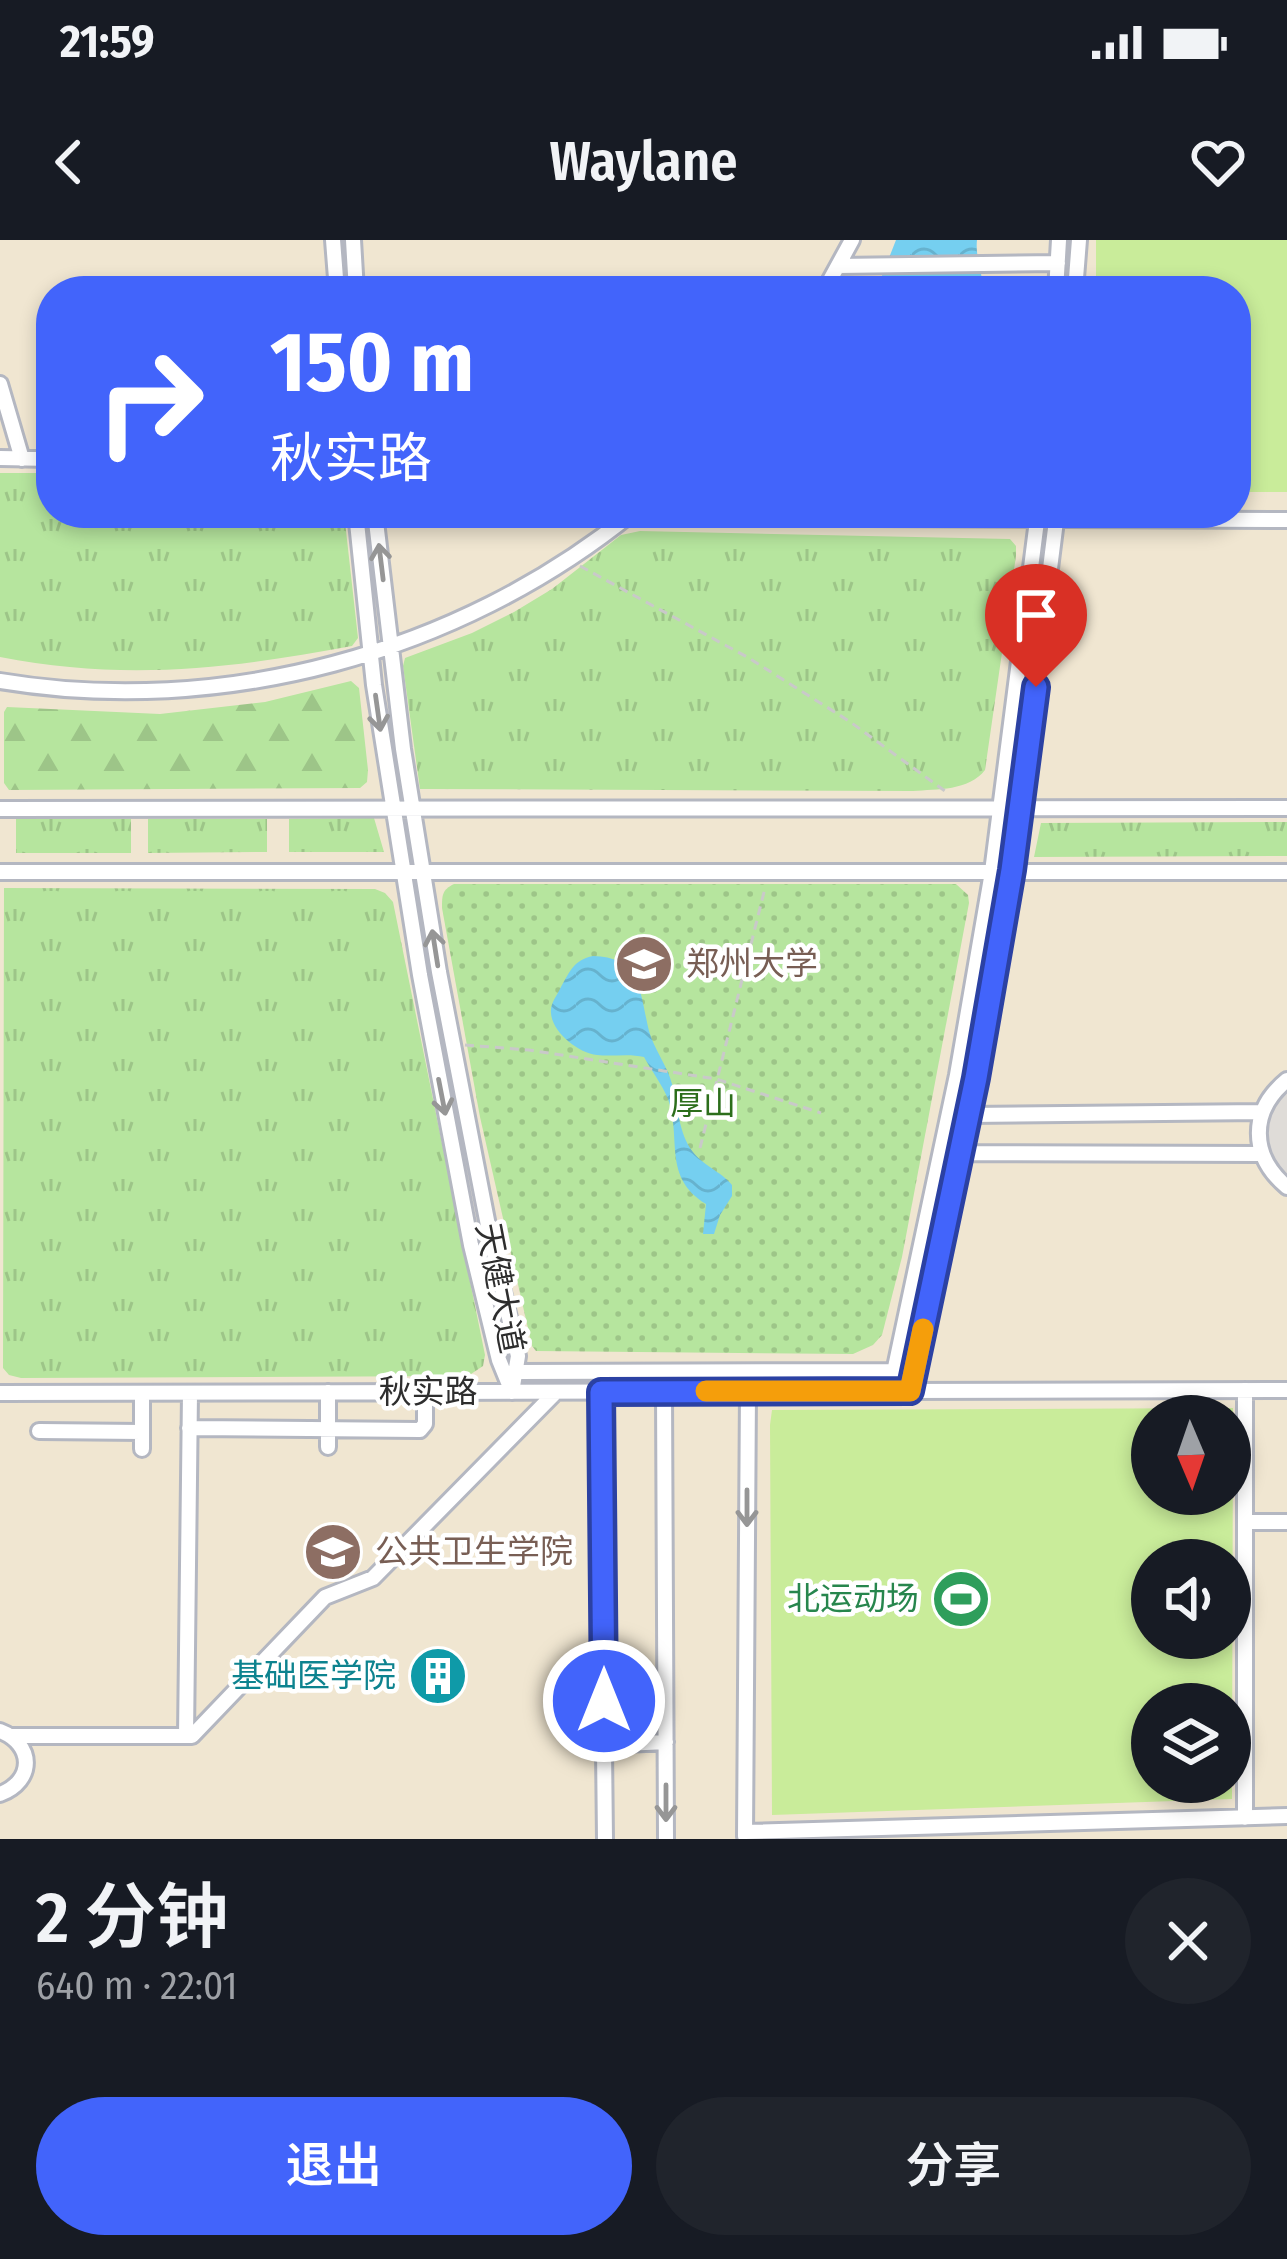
<!DOCTYPE html>
<html lang="zh">
<head>
<meta charset="utf-8">
<style>
  body { margin:0; font-family:"Fira Sans Condensed","Noto Sans SC",sans-serif; background:#20242c; color:#f1f3f6; height:100vh; display:flex; flex-direction:column; font-size:45px; white-space:nowrap }
  * { box-sizing:border-box; margin:0 }
  p { font-size:39px; color:#9ea1a6 }
  .icon { flex:none; width:66px; height:66px; fill:none; stroke:currentColor; stroke-width:2; stroke-linecap:round; stroke-linejoin:round }
  .map { position:relative; height:1599px; overflow:hidden }
  .side { display:flex; flex-direction:column; background:#171b24; flex:1 }
  .side>* { flex:none }
  .guide { position:absolute; left:36px; top:36px; width:1215px; height:252px; border-radius:48px; box-shadow:0 6px 18px #0003; background:#4264fb; color:#fff; overflow:hidden }
  .needle { width:78px; rotate:178deg }
  .controls { position:absolute; left:1131px; top:1155px; display:grid; gap:24px }
  .controls a { display:grid; place-items:center; width:120px; height:120px; border-radius:50%; background:#171b24; box-shadow:0 6px 18px #0003; font-size:60px }
  .pin { position:absolute; display:grid; place-items:center; width:102px; height:102px; color:#fff; margin:-123px -51px; border-radius:50% 50% 50% 0; rotate:-45deg; box-shadow:0 0 12px #0007 }
  .pin .icon { rotate:45deg }
  .me { position:absolute; width:132px; margin:-66px; rotate:0deg; stroke-linejoin:round; filter:drop-shadow(0 0 9px #0008) }
  .turn { display:flex; align-items:center; gap:42px; height:252px; padding:0 36px; font-size:54px }
  .turn .icon { width:156px; height:156px; stroke-width:2.5 }
  .turn b { display:block; font-size:84px; line-height:102px }
  .round { display:grid; place-items:center; flex:none; width:126px; height:126px; border-radius:63px; background:#20242c }
  .headline { display:flex; align-items:center; justify-content:space-between; height:204px; padding:0 36px }
  h1 { font-size:72px; font-weight:600; line-height:90px }
  .action { display:flex; gap:24px; margin-top:auto; padding:24px 36px }
  .action a { flex:1; height:138px; border-radius:72px; background:#4264fb; color:#fff; font-size:48px; font-weight:600; line-height:138px; text-align:center }
  .action a+a { background:#20242c; color:#f1f3f6 }
  .status { display:flex; justify-content:space-between; align-items:center; height:84px; padding:0 60px; background:#171b24; direction:ltr }
  .status svg { height:33px; fill:currentColor }
  header { display:flex; justify-content:space-between; align-items:center; height:156px; padding:0 36px; background:#171b24; font-size:54px; font-weight:600 }
  .map>svg:first-child { display:block }
  .education { fill:#f0e6d1; fill-rule:evenodd }
  .grass { fill:url(#grass-tufts) }
  .forest { fill:url(#forest-firs) }
  .garden { fill:url(#garden-dots) }
  .pitch { fill:#c9ec9a; fill-rule:evenodd }
  .plaza { fill:#dfdcd8 }
  .water { fill:url(#water-waves) }
  .lines { fill:none; stroke-linecap:round; stroke-linejoin:round }
  .minor-casing { stroke:#b4b7c1; stroke-width:20 }
  .path { stroke:#c9c9c9; stroke-width:3; stroke-dasharray:9 6; stroke-linecap:butt }
  .minor { stroke:#fff; stroke-width:14 }
  .oneway { stroke:#969696 }
  .route-casing { stroke:#2b41a3; stroke-width:30 }
  .route { stroke:#4264fb; stroke-width:21 }
  .slow { stroke:#f59e0b; stroke-width:21 }
  .labels { text-anchor:middle; dominant-baseline:central; stroke-width:9; stroke-linejoin:round; paint-order:stroke }
  .education-label { font-size:33px; fill:#785e54; stroke:#fff; text-anchor:start }
  .park-label { font-size:33px; fill:#2c6e1b; stroke:#fff }
  .street-label { font-size:33px; fill:#2e2e2e; stroke:#fff }
  .leisure-label { font-size:33px; fill:#27864d; stroke:#fff; text-anchor:end }
  .culture-label { font-size:33px; fill:#0d838f; stroke:#fff; text-anchor:end }
</style>
</head>
<body>
<div class="status"><b>21:59</b><svg viewBox="0 0 49 12"><path d="M0 12V9h3v3zM5 12V6h3v6zM10 12V3h3v9zM15 12V0h3v12zM26 1h20v11H26zM47 4h2v5h-2z"/></svg></div>
<header><svg class="icon" aria-label="back" viewBox="0 0 24 24"><path d="M15 5l-7 7 7 7"/></svg>Waylane<svg class="icon" aria-label="heart" viewBox="0 0 24 24"><path d="M12 20l-8-8c-3-5 5-10 8-4 3-6 11-1 8 4z"/></svg></header>
<div class="map">
<svg width="1287" height="1599" viewBox="0 0 1287 1599">
  <defs>
    <pattern id="grass-tufts" width="24" height="20" patternUnits="userSpaceOnUse" patternTransform="scale(3)"><rect width="24" height="20" fill="#b6e59e"/><path d="M3 7l-1-3M5 7V3M7 7l1-3M15 17l-1-3M17 17v-4M19 17l1-3" fill="none" stroke="#9dc588"/></pattern>
    <pattern id="forest-firs" width="22" height="20" patternUnits="userSpaceOnUse" patternTransform="scale(3)"><rect width="22" height="20" fill="#b6e59e"/><path d="M5 1l3.5 6h-7zM16 11l3.5 6h-7z" fill="#9dc588"/></pattern>
    <pattern id="garden-dots" width="8" height="8" patternUnits="userSpaceOnUse" patternTransform="scale(3)"><rect width="8" height="8" fill="#b6e59e"/><path d="M2 2h.1M6 6h.1" fill="none" stroke="#9dc588" stroke-width="1.8" stroke-linecap="round"/></pattern>
    <pattern id="water-waves" width="16" height="10" patternUnits="userSpaceOnUse" patternTransform="scale(3)"><rect width="16" height="10" fill="#75cff0"/><path d="M0 5q4-4 8 0t8 0" fill="none" stroke="#66b2ce"/></pattern>
  </defs>
  <rect width="100%" height="100%" fill="#efe9e1"/>
  <!-- education -->
  <path class="education" d="M0,0H1287V1599H0ZM51,51H1236V273H51ZM1152,1176H1230V1254H1152ZM1152,1320H1230V1398H1152ZM1152,1464H1230V1542H1152Z"/>
  <!-- grass -->
  <path class="grass" d="M0,233H51V273H344L358,398L352,406C229,429 124,441 0,417Z
    M640,291L1010,299L1016,306V316L985,530C969,551 937,549 913,551L420,549L403,426L405,418L472,393L514,372L552,349L621,295Z
    M374,578L384,612H289V579Z
    M16,579H131V613H16Z
    M148,579H267V612L148,613Z
    M1287,582V616L1034,617L1041,583Z
    M4,648L375,649L385,653L393,662L485,1115L483,1126L468,1136L21,1138L9,1135L3,1128Z"/>
  <!-- forest -->
  <path class="forest" d="M351,441L359,448L368,530L367,542L360,548L9,550L4,543V472L7,467L160,474L265,462Z"/>
  <!-- garden -->
  <path class="garden" d="M454,644H956L968,655L969,663L902,1017L882,1095L873,1105L853,1114L536,1111L532,1106L480,877L442,668C442,655 442,650 454,644Z"/>
  <!-- pitch -->
  <path class="pitch" d="M1096,0H1287V252H1236V51H1096Z
    M1233,1168L1232,1559L772,1575L770,1185L772,1170ZM1230,1176V1254H1152V1176ZM1152,1320H1230V1398H1152ZM1152,1464H1230V1542H1152Z"/>
  <!-- plaza -->
  <path class="plaza" d="M1287,844V949L1259,904L1276,853Z"/>
  <!-- water -->
  <path class="water" d="M896,0H977C975,17 983,33 983,51H876Z
    M593,716C642,717 640,755 649,791C654,809 667,825 672,844C678,864 678,889 690,908C702,926 721,931 732,945V956L720,975L714,994H703L706,964C662,937 682,899 668,859C663,846 651,830 644,817C628,813 613,817 597,815C578,813 552,792 551,773C550,763 557,756 561,747C570,731 574,720 593,716Z"/>
  <g class="lines">
    <!-- minor casing -->
    <g class="minor-casing">
      <path id="minor" d="M333,0L337,51
        M353,0L356,51
        M838,26L1058,23
        M824,51L852,0
        M1056,51L1059,0
        M1075,51L1079,0
        M0,144L22,219
        M0,218L51,219
        M356,273L374,445L420,735L471,1005L499,1120L512,1152
        M375,273L403,509L439,732L491,1001L518,1116L512,1152
        M627,277L1287,280
        M0,441C221,478 458,414 632,273
        M0,569L1287,568
        M0,632H1287
        M1287,840C1249,871 1250,916 1287,947
        M969,875L1262,872
        M961,913L1262,914
        M516,1132L894,1131
        M1245,1150V1578
        M890,1151L957,835L992,632L1038,273
        M910,1151L976,839L1012,630L1057,273
        M600,1152L605,1599
        M664,1152L666,1599
        M0,1153L1287,1150
        M189,1188L420,1190L425,1184V1152
        M39,1191L142,1192
        M328,1207V1152
        M142,1209V1153
        M1245,1282H1287
        M0,1491C34,1504 35,1541 0,1554
        M11,1496H192L325,1357L373,1338L556,1152
        M186,1496L190,1153
        M604,1505L666,1502
        M745,1592L1287,1576
        M745,1596L748,1151"/>
    </g>
    <!-- path -->
    <path class="path" d="M580,326L747,417L849,481L949,554
      M465,805L529,810L716,839L821,873
      M700,908L765,648"/>
    <!-- minor -->
    <use href="#minor" class="minor"/>
  </g>
  <!-- one-way arrows -->
  <defs><path id="oneway-shaft" d="M-6 0H5M1.5-3L5.5 0L1.5 3" fill="none" stroke-width="1.6" stroke-linecap="round" stroke-linejoin="round" transform="scale(3)"/></defs>
  <g class="oneway">
    <use href="#oneway-shaft" transform="translate(381 322) rotate(-97)"/>
    <use href="#oneway-shaft" transform="translate(378 473) rotate(82)"/>
    <use href="#oneway-shaft" transform="translate(435 708) rotate(-99)"/>
    <use href="#oneway-shaft" transform="translate(442 857) rotate(79)"/>
    <use href="#oneway-shaft" transform="translate(747 1268) rotate(90)"/>
    <use href="#oneway-shaft" transform="translate(666 1563) rotate(90)"/>
  </g>
  <g class="lines">
    <!-- route casing -->
    <g class="route-casing">
      <path id="route" d="M604,1461L601,1152L910,1151L976,838L1012,630L1036,447"/>
    </g>
    <!-- route -->
    <use href="#route" class="route"/>
    <!-- slow -->
    <path class="slow" d="M706,1151H910L923,1089"/>
  </g>
  <!-- icons -->
  <defs>
    <g id="university-disc" transform="scale(3)"><circle r="9.5" fill="#8d6e63" stroke="#fff"/><path d="M0-5L7-2L0 1L-7-2ZM-4 1L0 2.5L4 1V4Q0 6-4 4Z" fill="#fff"/></g>
    <g id="stadium-disc" transform="scale(3)"><circle r="9.5" fill="#2e9e5b" stroke="#fff"/><path d="M0-5a6.5 5 0 1 0 0 10a6.5 5 0 1 0 0-10ZM-3.5-1.8h7v3.6h-7Z" fill="#fff"/></g>
    <g id="building-disc" transform="scale(3)"><circle r="9.5" fill="#0f9aa8" stroke="#fff"/><path d="M-4-6H4V6H1V3H-1V6H-4ZM-2.5-4.3h1.7v1.8h-1.7ZM.8-4.3h1.7v1.8H.8ZM-2.5-1h1.7V.8h-1.7ZM.8-1h1.7V.8H.8Z" fill="#fff"/></g>
  </defs>
  <g fill-rule="evenodd">
    <use href="#university-disc" x="644" y="724"/>
    <use href="#university-disc" x="333" y="1312"/>
    <use href="#stadium-disc" x="961" y="1359"/>
    <use href="#building-disc" x="438" y="1436"/>
  </g>
  <g class="labels">
    <!-- education labels -->
    <g class="education-label">
      <text x="686" y="724">郑州大学</text>
      <text x="375" y="1312">公共卫生学院</text>
    </g>
    <!-- park labels -->
    <g class="park-label">
      <text x="703" y="864">厚山</text>
    </g>
    <!-- street labels -->
    <g class="street-label">
      <text transform="translate(500 1048) rotate(79)">天健大道</text>
      <text x="428" y="1152">秋实路</text>
    </g>
    <!-- leisure labels -->
    <g class="leisure-label">
      <text x="919" y="1359">北运动场</text>
    </g>
    <!-- culture labels -->
    <g class="culture-label">
      <text x="396" y="1436">基础医学院</text>
    </g>
  </g>
</svg>
<div class="controls">
<a><svg class="needle" viewBox="-14 -14 28 28"><path d="M0-13l5 13h-10z" fill="#e53935"/><path d="M0 13l5-13h-10z" fill="#9ea1a6"/></svg></a>
<a><svg class="icon" aria-label="sound" viewBox="0 0 24 24"><path d="M4 9h4l5-4v14l-5-4H4zM17 9q2 3 0 6"/></svg></a>
<a><svg class="icon" aria-label="layers" viewBox="0 0 24 24"><path d="M12 4l9 5-9 5-9-5zM3 14l9 5 9-5"/></svg></a>
</div>
<div class="pin" style="left:1036px;top:447px;background:#d93025"><svg class="icon" aria-label="arrive" viewBox="0 0 24 24"><path d="M6 21V4h12l-3 4 3 4H6"/></svg></div>
<svg class="me" style="left:604px;top:1461px" viewBox="-20 -20 40 40"><circle r="17" fill="#4264fb" stroke="#fff" stroke-width="3"/><path d="M0-11L8 9 0 5-8 9z" fill="#fff"/></svg>
<div class="guide">
<div class="turn"><svg class="icon" aria-label="right" viewBox="0 0 24 24"><path d="M7 20v-9h11M14 6l5 5-5 5"/></svg><div><b>150 m</b>秋实路</div></div>
</div>
</div>
<section class="side">
<div class="headline"><div><h1>2 分钟</h1><p>640 m · 22:01</p></div><a class="round"><svg class="icon" aria-label="close" viewBox="0 0 24 24"><path d="M6 6l12 12M18 6L6 18"/></svg></a></div>
<div class="action"><a>退出</a><a>分享</a></div>
</section>
</body>
</html>
